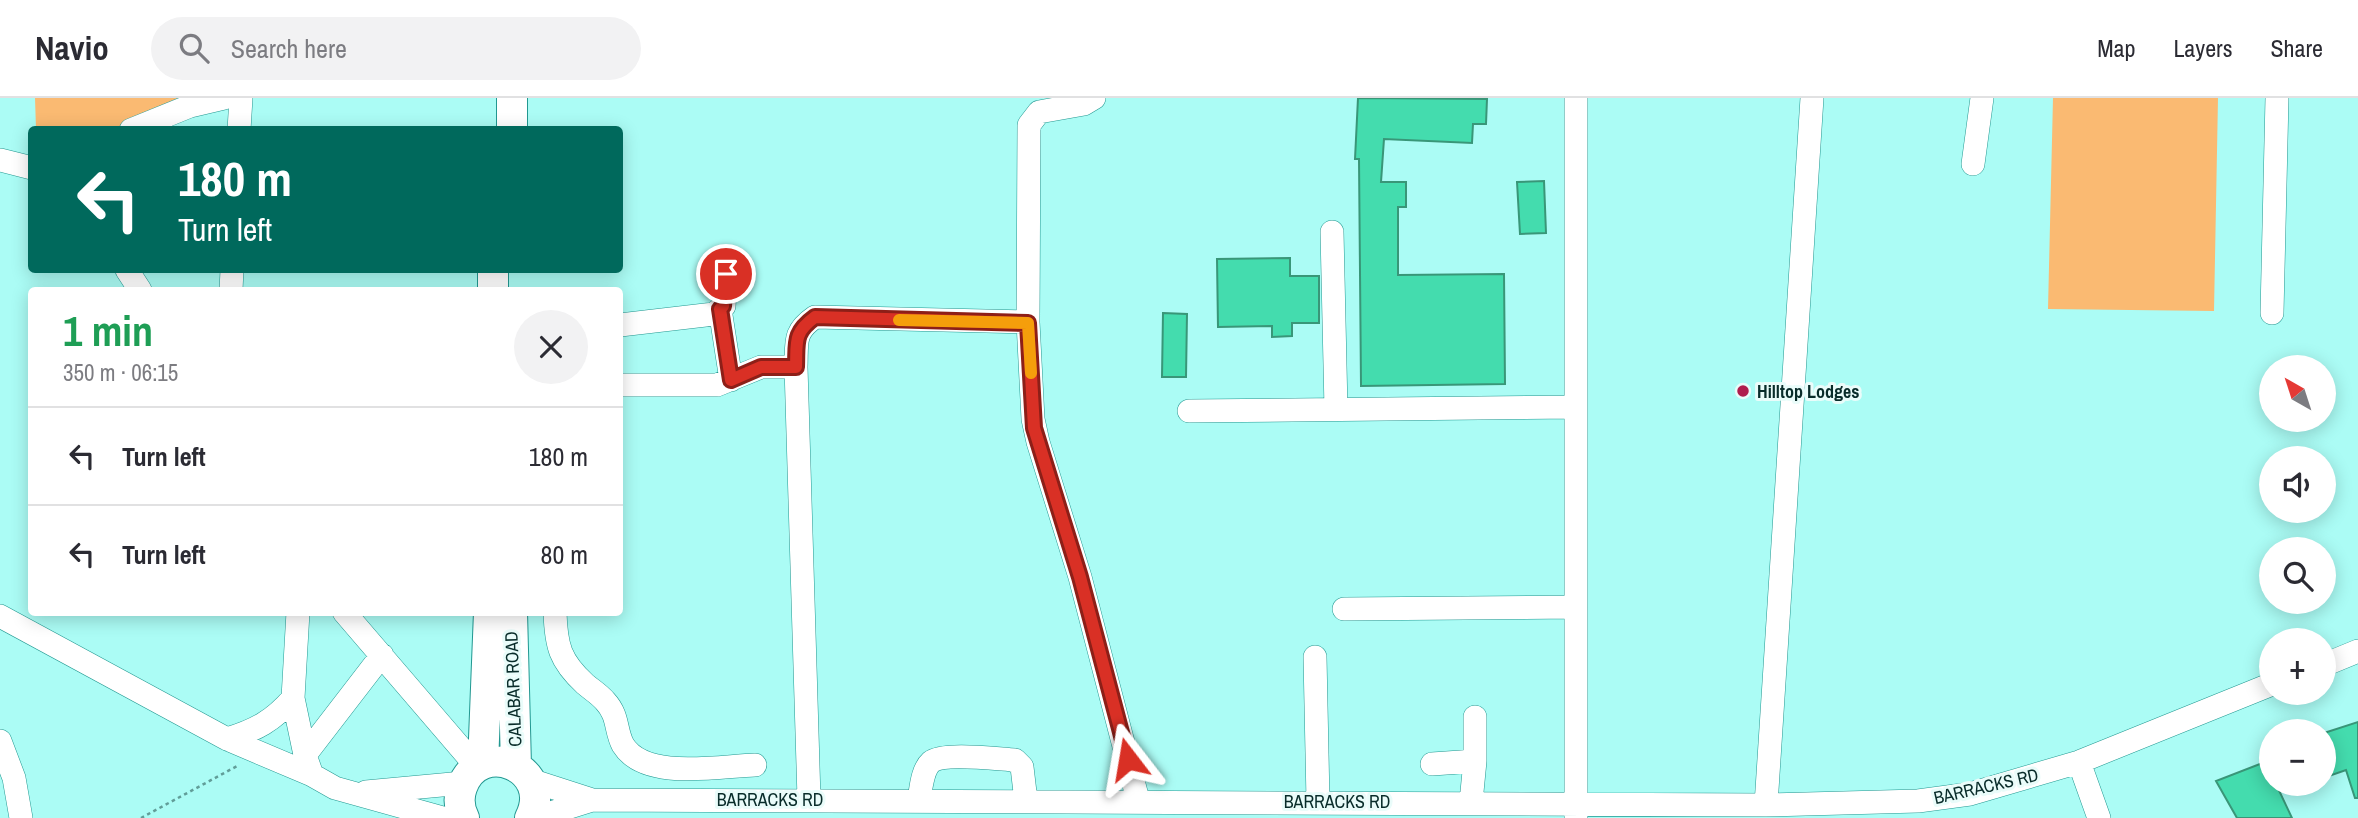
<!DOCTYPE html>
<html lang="en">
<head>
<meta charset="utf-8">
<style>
  body { margin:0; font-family:"Archivo Narrow",sans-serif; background:#f2f2f3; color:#2b2b33; height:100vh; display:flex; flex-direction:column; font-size:26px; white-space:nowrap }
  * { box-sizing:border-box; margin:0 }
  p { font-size:23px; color:#7c7c81 }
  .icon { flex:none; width:38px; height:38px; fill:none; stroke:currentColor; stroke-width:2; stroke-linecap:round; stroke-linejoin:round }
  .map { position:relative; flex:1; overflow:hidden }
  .panel { position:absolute; left:28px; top:189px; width:595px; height:329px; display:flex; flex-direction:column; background:#fff; border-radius:7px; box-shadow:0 4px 18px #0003 }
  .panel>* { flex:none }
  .banner { position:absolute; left:28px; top:28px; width:595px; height:147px; border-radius:7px; box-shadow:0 4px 18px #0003; background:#00695c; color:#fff; overflow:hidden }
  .needle { width:46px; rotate:321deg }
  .fabs { position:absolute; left:2259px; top:257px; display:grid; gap:14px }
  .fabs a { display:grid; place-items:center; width:77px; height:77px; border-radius:50%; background:#fff; box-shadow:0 4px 18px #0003; font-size:35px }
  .pin { position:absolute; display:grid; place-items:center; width:60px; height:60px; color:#fff; margin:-30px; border:4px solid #fff; border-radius:50%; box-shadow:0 2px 7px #0007 }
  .me { position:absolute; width:77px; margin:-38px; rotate:346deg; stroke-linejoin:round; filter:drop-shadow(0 0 5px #0008) }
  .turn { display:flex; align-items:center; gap:24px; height:147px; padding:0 35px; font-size:32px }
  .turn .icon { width:91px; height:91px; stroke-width:2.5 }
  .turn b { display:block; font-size:49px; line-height:60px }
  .round { display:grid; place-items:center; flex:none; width:74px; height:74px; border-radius:37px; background:#f2f2f3 }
  .overview { display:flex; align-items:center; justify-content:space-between; height:119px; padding:0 35px }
  h1 { font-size:42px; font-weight:700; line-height:52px; color:#1e9e55 }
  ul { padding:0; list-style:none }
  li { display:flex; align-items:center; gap:21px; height:98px; padding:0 35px; border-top:2px solid #e1e1e2 }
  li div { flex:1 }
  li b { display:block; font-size:26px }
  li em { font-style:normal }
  header { display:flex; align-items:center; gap:42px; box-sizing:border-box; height:98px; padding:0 35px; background:#fff; border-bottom:2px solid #e1e1e2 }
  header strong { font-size:33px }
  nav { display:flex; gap:38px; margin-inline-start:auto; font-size:24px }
  .search { width:490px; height:63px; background:#f2f2f3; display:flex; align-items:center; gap:18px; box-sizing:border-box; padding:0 24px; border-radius:38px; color:#7c7c81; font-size:26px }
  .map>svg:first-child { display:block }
  .green { fill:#faba72 }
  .building { fill:#44dcae; stroke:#399678; stroke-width:2 }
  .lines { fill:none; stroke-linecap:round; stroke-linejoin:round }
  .minor-casing { stroke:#229891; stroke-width:24 }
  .major-casing { stroke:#229891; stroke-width:32 }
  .path { stroke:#619d98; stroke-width:2.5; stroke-dasharray:3.5 3.5; stroke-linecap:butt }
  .minor { stroke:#fff; stroke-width:23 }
  .major { stroke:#fff; stroke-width:30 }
  .route-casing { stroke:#8d1f18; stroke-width:18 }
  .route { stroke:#d93025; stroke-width:12 }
  .slow { stroke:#f59e0b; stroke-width:12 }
  .poi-dot { fill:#af1d4d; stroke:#eafcfa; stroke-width:2.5 }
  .labels { text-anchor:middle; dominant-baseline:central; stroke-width:6; stroke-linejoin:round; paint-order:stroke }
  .poi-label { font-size:18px; font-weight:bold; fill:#092c2a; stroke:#eafcfa; text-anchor:start }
  .street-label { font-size:18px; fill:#092c2a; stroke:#eafcfa }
</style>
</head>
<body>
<header>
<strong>Navio</strong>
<div class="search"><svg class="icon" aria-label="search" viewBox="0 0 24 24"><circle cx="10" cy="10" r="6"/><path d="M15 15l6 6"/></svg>Search here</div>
<nav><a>Map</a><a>Layers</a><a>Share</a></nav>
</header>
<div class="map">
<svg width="2358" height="720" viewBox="0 0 2358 720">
  <rect width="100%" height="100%" fill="#abfcf5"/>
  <!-- green -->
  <path class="green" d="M35,0H178L113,32L36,31Z
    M2053,0H2218L2214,213L2048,211Z"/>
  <!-- building -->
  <path class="building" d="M1358,0L1487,1L1486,26H1473L1472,45L1384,41L1381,84H1406V109H1398V177L1504,176L1505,286L1361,288L1359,61H1355Z
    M1544,83L1546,135L1520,136L1517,84Z
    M1290,160V178H1319V225H1292V238L1272,239V228L1218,229L1217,161Z
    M1163,215L1187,216L1186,279H1162Z
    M2358,624V700H2355L2346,672L2326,679L2324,672V635Z
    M2265,664L2272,677V686H2276L2292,720H2237L2216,683Z"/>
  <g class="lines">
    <!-- minor casing -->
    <g class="minor-casing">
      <path id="minor" d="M1094,0L1084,6L1039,14L1029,27L1028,224L1033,321L1038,344L1080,479L1138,702
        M1576,0V718
        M131,32L190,8L224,0
        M239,32L241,0
        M0,62L32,70
        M1973,66L1982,0
        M1332,134L1336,311
        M127,172L140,192
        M231,192L232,172
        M720,211L731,282
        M2272,215L2277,0
        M620,227L714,216L724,208L726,176
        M620,287H717L761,269H796
        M1189,313L1575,309
        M1344,511L1576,509
        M298,514L293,600L305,657L312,677
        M344,514L477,669
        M555,514C556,548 560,563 585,586C592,592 599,596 605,603C619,618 615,632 623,647C645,683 719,668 755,667
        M0,518L227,641L312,677L335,690L443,720
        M1315,559L1318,703
        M2324,567L2358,553
        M227,641C256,632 273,623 293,600
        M0,643L14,680L21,720
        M305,657L382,557
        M1475,663V619
        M2079,664L2099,720
        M1432,666L1475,663L1471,704
        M530,682L592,702L1766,707L1918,703L1970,696L2079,664L2272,586
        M366,694L463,685
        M809,701L796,269C797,244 793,234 815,219L1028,224
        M919,702C921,691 922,672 931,664C943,654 997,661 1015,662L1022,669L1026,703
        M1766,707L1812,0
        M535,720L592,702"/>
    </g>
    <!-- major casing -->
    <g class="major-casing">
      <path id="major" d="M512,0V32
        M493,172V192
        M512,514L516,668
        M483,666L489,514
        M464,720C459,710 458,700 462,689C480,639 555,670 530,720"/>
    </g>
    <!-- path -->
    <path class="path" d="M141,720L239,667"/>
    <!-- minor -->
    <use href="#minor" class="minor"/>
    <!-- major -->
    <use href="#major" class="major"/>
  </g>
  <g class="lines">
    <!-- route casing -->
    <g class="route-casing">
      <path id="route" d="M726,176L723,208L720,211L731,282L761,269H796C797,244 793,235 815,219L1028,225L1034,330L1080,479L1128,661"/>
    </g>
    <!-- route -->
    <use href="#route" class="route"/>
    <!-- slow -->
    <path class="slow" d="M899,222L1028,225L1031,275"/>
  </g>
  <!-- markers -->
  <circle class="poi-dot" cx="1743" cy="293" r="7"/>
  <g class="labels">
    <!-- poi labels -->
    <g class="poi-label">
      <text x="1757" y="293">Hilltop Lodges</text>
    </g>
    <!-- street labels -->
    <g class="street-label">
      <text transform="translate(513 591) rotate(-92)">CALABAR ROAD</text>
      <text transform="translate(1986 688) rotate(-13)">BARRACKS RD</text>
      <text x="770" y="701">BARRACKS RD</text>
      <text x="1337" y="703">BARRACKS RD</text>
    </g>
  </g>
</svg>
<div class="fabs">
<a><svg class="needle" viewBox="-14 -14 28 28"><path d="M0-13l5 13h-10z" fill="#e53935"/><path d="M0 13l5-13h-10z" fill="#7c7c81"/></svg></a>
<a><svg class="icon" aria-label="sound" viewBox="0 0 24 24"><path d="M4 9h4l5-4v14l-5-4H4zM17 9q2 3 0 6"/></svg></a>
<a><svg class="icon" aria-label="search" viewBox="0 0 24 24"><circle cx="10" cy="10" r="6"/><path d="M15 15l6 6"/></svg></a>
<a>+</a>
<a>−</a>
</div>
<div class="pin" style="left:726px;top:176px;background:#d93025"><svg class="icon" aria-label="arrive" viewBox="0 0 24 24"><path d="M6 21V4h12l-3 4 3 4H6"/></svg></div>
<svg class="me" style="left:1128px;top:661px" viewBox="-20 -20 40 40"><path d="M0-17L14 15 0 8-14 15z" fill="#d93025" stroke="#fff" stroke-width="4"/></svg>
<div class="banner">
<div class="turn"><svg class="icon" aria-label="left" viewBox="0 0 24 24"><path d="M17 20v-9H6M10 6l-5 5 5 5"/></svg><div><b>180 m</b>Turn left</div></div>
</div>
<section class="panel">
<div class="overview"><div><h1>1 min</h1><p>350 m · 06:15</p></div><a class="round"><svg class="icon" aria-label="close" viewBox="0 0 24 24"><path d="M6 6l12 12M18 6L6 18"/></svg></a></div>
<ul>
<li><svg class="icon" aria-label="left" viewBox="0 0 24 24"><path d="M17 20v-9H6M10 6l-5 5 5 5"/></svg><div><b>Turn left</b></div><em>180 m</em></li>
<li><svg class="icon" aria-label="left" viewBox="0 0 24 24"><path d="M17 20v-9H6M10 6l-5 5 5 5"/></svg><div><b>Turn left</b></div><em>80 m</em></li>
</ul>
</section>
</div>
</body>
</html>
